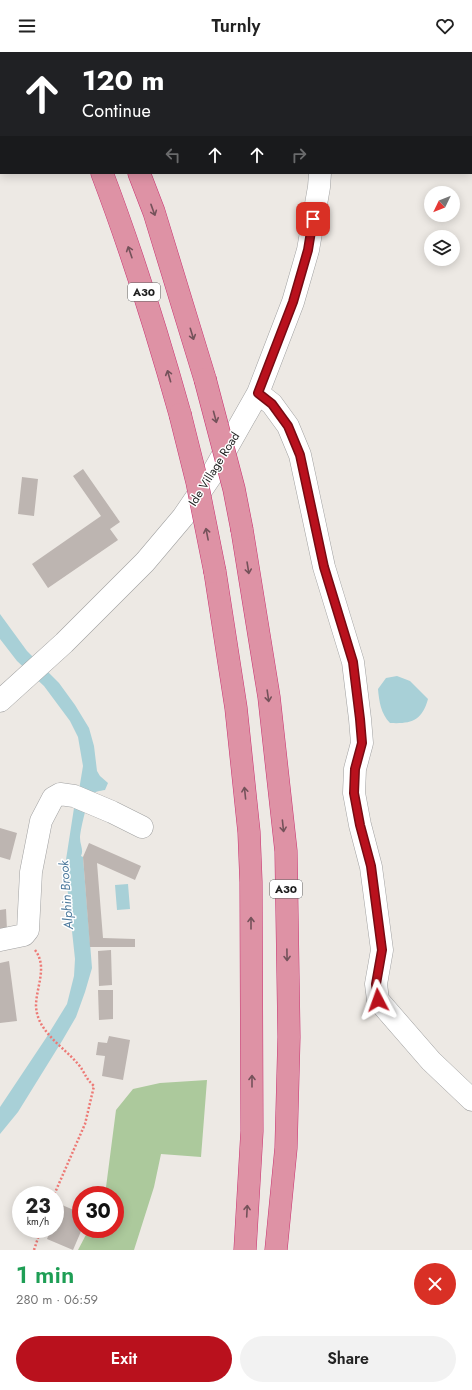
<!DOCTYPE html>
<html lang="en">
<head>
<meta charset="utf-8">
<style>
  body { margin:0; font-family:Jost,sans-serif; background:#f2f2f2; color:#222; height:100vh; display:flex; flex-direction:column; font-size:15px; white-space:nowrap }
  * { box-sizing:border-box; margin:0 }
  p { font-size:13px; color:#767676 }
  .icon { flex:none; width:22px; height:22px; fill:none; stroke:currentColor; stroke-width:2; stroke-linecap:round; stroke-linejoin:round }
  .map { position:relative; height:1198px; overflow:hidden }
  .sheet { display:flex; flex-direction:column; background:#fff; flex:1 }
  .sheet>* { flex:none }
  .guide { position:absolute; left:0px; top:0px; width:472px; height:122px; box-shadow:0 2px 10px #0003; background:#202124; color:#fff; overflow:hidden }
  .needle { width:26px; rotate:227deg }
  .tools { position:absolute; left:424px; top:134px; display:grid; gap:8px }
  .tools a { display:grid; place-items:center; width:36px; height:36px; border-radius:50%; background:#fff; box-shadow:0 2px 10px #0003; font-size:20px }
  .speed { position:absolute; left:12px; top:1134px; display:flex; gap:8px; font-size:20px; font-weight:700; text-align:center }
  .speed>* { display:grid; place-content:center; width:52px; height:52px; border-radius:50%; background:#fff; box-shadow:0 2px 10px #0003; line-height:1 }
  .speed small { font-size:10px; font-weight:400 }
  .speed .limit { border:6px solid #d22; background:#fff; color:#111 }
  .pin { position:absolute; display:grid; place-items:center; width:34px; height:34px; color:#fff; margin:-17px; border-radius:8px; box-shadow:0 2px 6px #0006 }
  .me { position:absolute; width:44px; margin:-22px; rotate:356deg; stroke-linejoin:round; filter:drop-shadow(0 0 3px #0008) }
  .turn { display:flex; align-items:center; gap:14px; height:84px; padding:0 16px; font-size:18px }
  .turn .icon { width:52px; height:52px; stroke-width:2.5 }
  .turn b { display:block; font-size:28px; line-height:34px }
  .lanes { display:flex; align-items:center; height:38px; padding:0 16px; background:#0003; justify-content:center; gap:20px; direction:ltr }
  .lanes .off { opacity:.35 }
  .round { display:grid; place-items:center; flex:none; width:42px; height:42px; border-radius:21px; background:#f2f2f2 }
  .head { display:flex; align-items:center; justify-content:space-between; height:68px; padding:0 16px }
  h1 { font-size:24px; font-weight:600; line-height:30px; color:#1e9e55 }
  .cta { display:flex; gap:8px; margin-top:auto; padding:8px 16px }
  .cta a { flex:1; height:46px; border-radius:24px; background:#b9111d; color:#fff; font-size:16px; font-weight:600; line-height:46px; text-align:center }
  .cta a+a { background:#f2f2f2; color:#222 }
  header { display:flex; justify-content:space-between; align-items:center; height:52px; padding:0 16px; background:#fff; font-size:18px; font-weight:600 }
  .map>svg:first-child { display:block }
  .forest { fill:#acc99c }
  .water { fill:#a8d0d7 }
  .building { fill:#bdb5b1 }
  .lines { fill:none; stroke-linecap:round; stroke-linejoin:round }
  .minor-casing { stroke:#a1a1a1; stroke-width:23 }
  .highway-casing { stroke:#c93371; stroke-width:23 }
  .path { stroke:#ed7975; stroke-width:2.5; stroke-dasharray:2 2; stroke-linecap:butt }
  .minor { stroke:#fff; stroke-width:22 }
  .highway { stroke:#de92a5; stroke-width:22 }
  .highway-bridge-casing { stroke:#c93371; stroke-width:23; stroke-linecap:butt }
  .highway-bridge { stroke:#de92a5; stroke-width:22 }
  .oneway { stroke:#74525a }
  .route-casing { stroke:#780b13; stroke-width:10 }
  .route { stroke:#b9111d; stroke-width:7 }
  .labels { text-anchor:middle; dominant-baseline:central; stroke-width:3; stroke-linejoin:round; paint-order:stroke }
  .shield { fill:#fff; stroke:#616161; stroke-width:1 }
  .shield-label { font-size:11px; font-weight:bold; fill:#1d1d1d }
  .street-label { font-size:12px; fill:#1d1d1d; stroke:#fff }
  .water-label { font-size:13px; font-style:italic; fill:#4f7b9d; stroke:#fff }
</style>
</head>
<body>
<header><svg class="icon" aria-label="menu" viewBox="0 0 24 24"><path d="M4 6h16M4 12h16M4 18h16"/></svg>Turnly<svg class="icon" aria-label="heart" viewBox="0 0 24 24"><path d="M12 20l-8-8c-3-5 5-10 8-4 3-6 11-1 8 4z"/></svg></header>
<div class="map">
<svg width="472" height="1198" viewBox="0 0 472 1198">
  <rect width="100%" height="100%" fill="#ede9e4"/>
  <!-- forest -->
  <path class="forest" d="M207,1028L201,1105L161,1102L154,1135L134,1198H78L89,1177H115V1143H105L116,1058L133,1037L160,1031Z"/>
  <!-- water -->
  <path class="water" d="M0,562L27,599L59,631L75,653L89,676L94,694L97,719L100,724L108,731L105,738C100,739 94,739 91,744C87,749 80,779 80,786C80,793 84,798 81,804L83,805L92,916L85,940L76,965L62,989L18,1060L0,1082V1055L46,986L67,952L74,924L75,907L65,814L74,756L79,738L83,714L78,685L70,669L44,634L17,609L0,587Z
    M397,624L410,629L428,647C422,669 411,672 390,671C381,662 379,649 378,637L386,626Z
    M128,832L130,857L117,858L115,833Z"/>
  <!-- building -->
  <path class="building" d="M83,417L120,470L110,477L118,488L48,536L32,512L101,464L73,424Z
    M22,425L38,427L34,464L18,462Z
    M0,776L17,781L10,808L0,805Z
    M89,791L141,814L135,828L97,811L103,886L135,887V895H90L83,805Z
    M6,857L7,878H0V858Z
    M111,898L112,933L99,934L98,899Z
    M9,909L17,969L0,971V911Z
    M98,938H113V967L99,968Z
    M109,984L130,988L123,1028L102,1024L105,1004L96,1003L98,990L107,991Z
    M62,1153L81,1161V1177H82L73,1198L47,1187L51,1177H55V1168Z"/>
  <g class="lines">
    <!-- minor casing -->
    <g class="minor-casing">
      <path id="minor" d="M322,0V1
        M258,341L272,352L288,374L300,403L324,515L353,610L360,667L362,691L355,717L354,741L360,773L371,815L382,898L376,932L378,948L431,1009L472,1048
        M0,649L64,591L145,510L183,465L211,424L258,341L293,250L308,198L319,135L320,121
        M0,888L24,883L28,878L31,820L41,769L53,746L60,742L74,744L112,760L142,775"/>
    </g>
    <!-- highway casing -->
    <g class="highway-casing">
      <path id="highway" d="M56,0V1
        M93,0L94,1
        M102,121C132,200 157,280 180,362
        M139,121L154,160L205,327
        M242,478L269,645L286,799L289,985L286,1096L276,1198
        M215,520L236,656L249,780L251,830L252,1079L245,1198"/>
    </g>
    <!-- path -->
    <path class="path" d="M35,898C48,915 36,935 36,954C37,980 64,995 78,1012C85,1020 85,1026 94,1034L85,1072L54,1143
      M34,1198L41,1177"/>
    <!-- minor -->
    <use href="#minor" class="minor"/>
    <!-- highway -->
    <use href="#highway" class="highway"/>
    <!-- highway-bridge casing -->
    <g class="highway-bridge-casing">
      <path id="highway-bridge" d="M205,327L234,437L242,478
        M180,362L197,430L215,520"/>
    </g>
    <!-- highway-bridge -->
    <use href="#highway-bridge" class="highway-bridge"/>
  </g>
  <!-- one-way arrows -->
  <defs><path id="oneway-shaft" d="M-6 0H5M1.5-3L5.5 0L1.5 3" fill="none" stroke-width="1.6" stroke-linecap="round" stroke-linejoin="round"/></defs>
  <g class="oneway">
    <use href="#oneway-shaft" transform="translate(153 158) rotate(70)"/>
    <use href="#oneway-shaft" transform="translate(130 200) rotate(-109)"/>
    <use href="#oneway-shaft" transform="translate(192 282) rotate(73)"/>
    <use href="#oneway-shaft" transform="translate(169 324) rotate(-106)"/>
    <use href="#oneway-shaft" transform="translate(215 365) rotate(75)"/>
    <use href="#oneway-shaft" transform="translate(207 482) rotate(-101)"/>
    <use href="#oneway-shaft" transform="translate(248 516) rotate(81)"/>
    <use href="#oneway-shaft" transform="translate(268 644) rotate(82)"/>
    <use href="#oneway-shaft" transform="translate(245 741) rotate(-96)"/>
    <use href="#oneway-shaft" transform="translate(283 774) rotate(84)"/>
    <use href="#oneway-shaft" transform="translate(251 871) rotate(-90)"/>
    <use href="#oneway-shaft" transform="translate(287 903) rotate(89)"/>
    <use href="#oneway-shaft" transform="translate(252 1029) rotate(-90)"/>
    <use href="#oneway-shaft" transform="translate(247 1159) rotate(-87)"/>
  </g>
  <g class="lines">
    <!-- route casing -->
    <g class="route-casing">
      <path id="route" d="M313,167L308,198L293,250L258,341L272,352L288,374L300,403L324,515L353,610L360,667L362,691L355,717L354,741L360,773L371,814L382,898L376,932L378,948"/>
    </g>
    <!-- route -->
    <use href="#route" class="route"/>
  </g>
  <g class="labels">
    <!-- shield labels -->
    <g class="shield">
      <rect x="128" y="231" width="32" height="18" rx="3"/>
      <rect x="270" y="828" width="32" height="18" rx="3"/>
    </g>
    <g class="shield-label">
      <text x="144" y="240">A30</text>
      <text x="286" y="837">A30</text>
    </g>
    <!-- street labels -->
    <g class="street-label">
      <text transform="translate(214 417) rotate(-58)">Ide Village Road</text>
    </g>
    <!-- water labels -->
    <g class="water-label">
      <text transform="translate(66 843) rotate(-94)">Alphin Brook</text>
    </g>
  </g>
</svg>
<div class="tools">
<a><svg class="needle" viewBox="-14 -14 28 28"><path d="M0-13l5 13h-10z" fill="#e53935"/><path d="M0 13l5-13h-10z" fill="#767676"/></svg></a>
<a><svg class="icon" aria-label="layers" viewBox="0 0 24 24"><path d="M12 4l9 5-9 5-9-5zM3 14l9 5 9-5"/></svg></a>
</div>
<div class="speed"><div>23<small>km/h</small></div><div class="limit">30</div></div>
<div class="pin" style="left:313px;top:167px;background:#d93025"><svg class="icon" aria-label="arrive" viewBox="0 0 24 24"><path d="M6 21V4h12l-3 4 3 4H6"/></svg></div>
<svg class="me" style="left:378px;top:948px" viewBox="-20 -20 40 40"><path d="M0-17L14 15 0 8-14 15z" fill="#b9111d" stroke="#fff" stroke-width="4"/></svg>
<div class="guide">
<div class="turn"><svg class="icon" aria-label="ahead" viewBox="0 0 24 24"><path d="M12 20V5M6 11l6-6 6 6"/></svg><div><b>120 m</b>Continue</div></div>
<div class="lanes"><svg class="icon off" aria-label="left" viewBox="0 0 24 24"><path d="M17 20v-9H6M10 6l-5 5 5 5"/></svg><svg class="icon" aria-label="ahead" viewBox="0 0 24 24"><path d="M12 20V5M6 11l6-6 6 6"/></svg><svg class="icon" aria-label="ahead" viewBox="0 0 24 24"><path d="M12 20V5M6 11l6-6 6 6"/></svg><svg class="icon off" aria-label="right" viewBox="0 0 24 24"><path d="M7 20v-9h11M14 6l5 5-5 5"/></svg></div>
</div>
</div>
<section class="sheet">
<div class="head"><div><h1>1 min</h1><p>280 m · 06:59</p></div><a class="round" style="background:#d93025;color:#fff"><svg class="icon" aria-label="close" viewBox="0 0 24 24"><path d="M6 6l12 12M18 6L6 18"/></svg></a></div>
<div class="cta"><a>Exit</a><a>Share</a></div>
</section>
</body>
</html>
